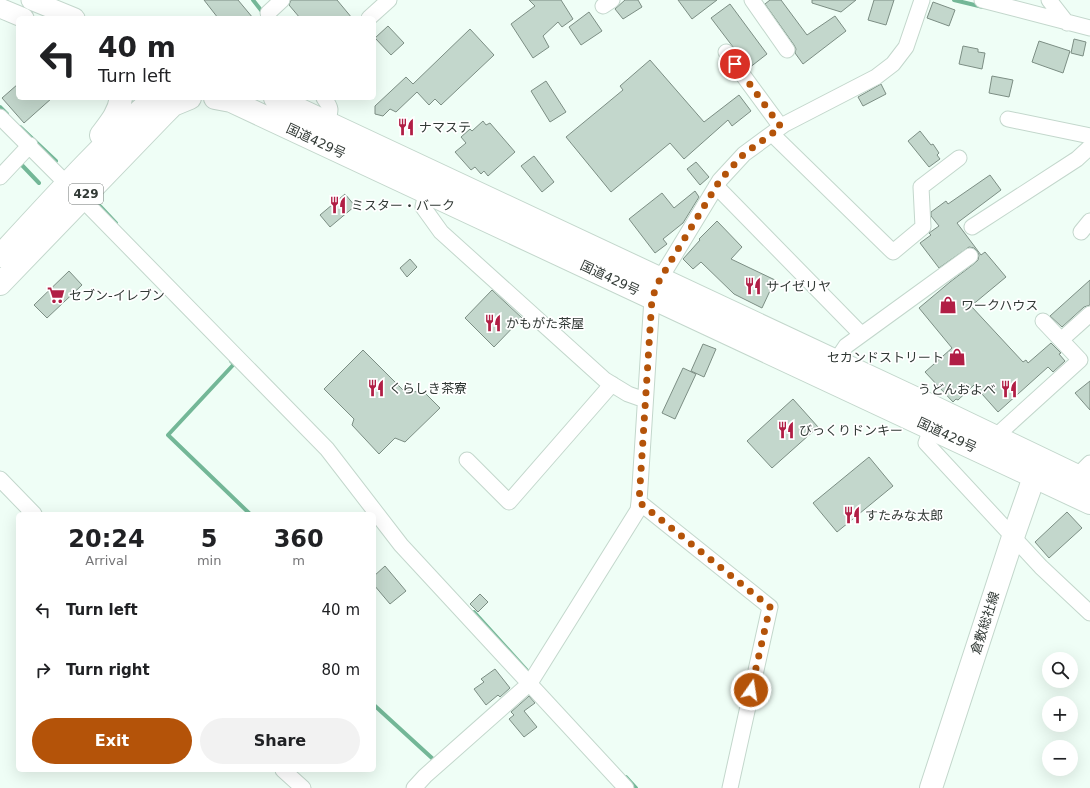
<!DOCTYPE html>
<html lang="en">
<head>
<meta charset="utf-8">
<style>
  body { margin:0; font-family:"DejaVu Sans","Noto Sans JP",sans-serif; background:#f2f2f2; color:#202124; height:100vh; display:flex; flex-direction:column; font-size:15px; white-space:nowrap }
  * { box-sizing:border-box; margin:0 }
  p { font-size:13px; color:#757577 }
  .icon { flex:none; width:22px; height:22px; fill:none; stroke:currentColor; stroke-width:2; stroke-linecap:round; stroke-linejoin:round }
  .map { position:relative; flex:1; overflow:hidden }
  .drawer { position:absolute; left:16px; top:512px; width:360px; height:260px; display:flex; flex-direction:column; background:#fff; border-radius:6px; box-shadow:0 4px 16px #0002 }
  .drawer>* { flex:none }
  .top-card { position:absolute; left:16px; top:16px; width:360px; height:84px; border-radius:6px; box-shadow:0 4px 16px #0002; background:#fff; color:#202124; overflow:hidden }
  .tools { position:absolute; left:1042px; top:652px; display:grid; gap:8px }
  .tools a { display:grid; place-items:center; width:36px; height:36px; border-radius:50%; background:#fff; box-shadow:0 4px 16px #0002; font-size:20px }
  .pin { position:absolute; display:grid; place-items:center; width:34px; height:34px; color:#fff; margin:-17px; border:2px solid #fff; border-radius:50%; box-shadow:0 1px 4px #0007 }
  .me { position:absolute; width:44px; margin:-22px; rotate:13deg; stroke-linejoin:round; filter:drop-shadow(0 0 3px #0008) }
  .turn { display:flex; align-items:center; gap:14px; height:84px; padding:0 16px; font-size:18px }
  .turn .icon { width:52px; height:52px; stroke-width:2.5 }
  .turn b { display:block; font-size:28px; line-height:34px }
  .eta { display:flex; justify-content:space-evenly; align-items:center; height:68px; text-align:center }
  .eta b { font-size:24px; font-weight:800; line-height:28px }
  .cta { display:flex; gap:8px; margin-top:auto; padding:8px 16px }
  .cta a { flex:1; height:46px; border-radius:24px; background:#b45309; color:#fff; font-size:16px; font-weight:800; line-height:46px; text-align:center }
  .cta a+a { background:#f2f2f2; color:#202124 }
  ul { padding:0; list-style:none }
  li { display:flex; align-items:center; gap:12px; height:60px; padding:0 16px }
  li div { flex:1 }
  li b { display:block; font-size:15px }
  li em { font-style:normal }
  .map>svg:first-child { display:block }
  .lines { fill:none; stroke-linecap:round; stroke-linejoin:round }
  .stream { stroke:#73b797; stroke-width:4 }
  .building { fill:#c3d7cc; stroke:#7c8e84 }
  .minor-casing { stroke:#c3d7cc; stroke-width:17 }
  .tertiary-casing { stroke:#c3d7cc; stroke-width:21 }
  .secondary-casing { stroke:#c3d7cc; stroke-width:24 }
  .trunk-casing { stroke:#c3d7cc; stroke-width:24 }
  .minor { stroke:#fff; stroke-width:15 }
  .tertiary { stroke:#fff; stroke-width:19 }
  .secondary { stroke:#fff; stroke-width:22 }
  .trunk { stroke:#fff; stroke-width:22 }
  .route { stroke:#b45309; stroke-width:7; stroke-dasharray:0 12.6 }
  .labels { text-anchor:middle; dominant-baseline:central; stroke-width:3.5; stroke-linejoin:round; paint-order:stroke }
  .shield { fill:#fff; stroke:#6f7472; stroke-width:1 }
  .shield-label { font-size:12px; font-weight:bold; fill:#313935 }
  .poi-label { font-size:13px; fill:#313935; stroke:#fff; text-anchor:start }
  .street-label { font-size:13px; fill:#313935; stroke:#fff }
</style>
</head>
<body>
<div class="map">
<svg width="1090" height="788" viewBox="0 0 1090 788">
  <rect width="100%" height="100%" fill="#effef6"/>
  <g class="lines">
    <!-- stream -->
    <path class="stream" d="M253,0L264,14
      M954,0L983,7
      M0,107L7,114
      M20,127L56,161
      M19,162L39,183
      M100,206L116,223
      M231,361L234,364L168,435L250,514
      M474,612L531,675
      M374,705L433,759
      M626,777L636,788"/>
  </g>
  <!-- building -->
  <path class="building" d="M204,0H238L253,18H218Z
    M291,0H337L352,18H300L289,5Z
    M529,0H561L573,19L562,27L558,22L543,36L549,47L533,58L511,24L535,6Z
    M625,0H638L642,7L623,19L615,9Z
    M678,0H717L692,19Z
    M770,0H781L807,35L835,16L846,31L803,64L795,53L796,49L794,45L765,4Z
    M812,0H856L841,12L812,3Z
    M874,0H894L886,25L868,20Z
    M933,2L955,10L949,26L927,18Z
    M730,4L767,54L749,68L711,18Z
    M589,12L602,31L581,45L569,27Z
    M388,26L404,43L391,55L375,38Z
    M470,29L494,55L441,105L435,99L429,105L417,92L396,112L390,109L383,116L375,114V106L406,77L413,84Z
    M1074,39L1086,42L1083,56L1071,53Z
    M1039,41L1070,51L1063,73L1032,62Z
    M963,46L978,49V52L985,53L982,69L959,64Z
    M650,60L704,122L739,95L751,111L732,126L728,120L684,159L670,143L611,192L566,137L623,90L620,86Z
    M992,76L1013,80L1009,97L989,93Z
    M546,81L566,112L550,122L531,91Z
    M18,84V98H52L24,123L2,98Z
    M881,84L886,94L863,106L858,97Z
    M483,121L486,125L490,123L515,152L488,176L484,171L481,174L475,167L471,170L455,152L466,143L461,137L470,129L472,131Z
    M920,131L931,145L933,144L939,153L937,155L940,159L929,167L908,141Z
    M534,156L554,182L542,192L521,166Z
    M696,162L709,177L700,185L687,169Z
    M990,175L1001,190L957,223L981,255L985,252L1006,277L971,306L1023,362L1026,360L1028,363L1051,343L1061,353L1059,354L1065,361L1053,372L1048,367L998,412L974,385L958,400L956,399L953,402L925,372L952,348L919,308L950,282L975,263L978,260L979,255L977,251L974,248L969,247L939,268L920,243L931,235L929,233L939,226L931,216V212L946,201L948,204Z
    M695,191L699,197L683,223L663,239L667,244L655,253L629,219L662,193L674,208Z
    M345,194L355,206L330,227L320,215Z
    M717,221L742,247L731,259L775,280L762,308L734,294L701,262L693,269L683,259L700,240L699,239Z
    M410,259L417,267L407,277L400,268Z
    M69,271L82,285L47,318L34,305Z
    M1090,280V305L1084,307L1062,327L1050,316Z
    M492,290L522,318L494,347L465,318Z
    M703,344L716,349L704,377L691,371Z
    M363,350L403,390L425,393L440,408L405,442L395,438L379,454L352,425L354,419L324,389Z
    M683,368L696,374L675,419L662,413Z
    M1090,381V410L1075,393Z
    M793,399L818,427L772,468L747,441Z
    M869,457L893,486L837,532L813,503Z
    M1067,512L1082,528L1049,558L1035,542Z
    M385,566L406,591L390,604L374,585V576Z
    M480,594L488,602L478,612L470,604Z
    M495,669L510,688L500,697L498,695L486,705L474,689L484,682L481,679Z
    M529,696L535,703L524,711L537,727L524,737L509,719L514,715L511,712Z"/>
  <g class="lines">
    <!-- minor casing -->
    <g class="minor-casing">
      <path id="minor" d="M752,0L787,50
        M982,0L1090,28
        M1049,0L1067,23
        M603,6L612,0
        M268,13L282,0
        M369,18L389,0
        M726,52L781,127
        M324,98C332,109 331,110 327,122
        M0,117L67,184
        M1008,119L1090,136
        M772,134L893,252L923,227L921,187L959,158
        M0,177L30,145
        M716,186L861,334
        M426,192L423,207L441,232L605,380L628,394L645,400
        M82,199L327,449L401,545L626,788
        M972,227L1077,159L1090,147
        M1081,232L1090,221
        M1061,340L1090,314
        M836,361L846,346L970,256
        M934,420L926,443L1041,567L1090,613
        M995,437L1080,360L1043,321
        M467,460L509,502L612,384
        M1077,476L1090,463
        M0,479L34,514
        M639,502L770,607L730,788
        M283,770L303,788
        M414,788L425,776L530,683L638,510L639,502L652,298L660,279L720,180L744,154L785,124L876,77L893,64L906,47L922,0"/>
    </g>
    <!-- tertiary casing -->
    <g class="tertiary-casing">
      <path id="tertiary" d="M31,0L75,18
        M0,8L24,18"/>
    </g>
    <!-- secondary casing -->
    <g class="secondary-casing">
      <path id="secondary" d="M931,788L1013,537L1034,477L1039,459"/>
    </g>
    <!-- trunk casing -->
    <g class="trunk-casing">
      <path id="trunk" d="M215,98L231,101L1090,503
        M275,98L915,398L1090,482
        M101,135C111,122 118,114 121,98
        M0,256C50,202 99,147 154,98
        M0,284L163,115L173,105L190,98"/>
    </g>
    <!-- minor -->
    <use href="#minor" class="minor"/>
    <!-- tertiary -->
    <use href="#tertiary" class="tertiary"/>
    <!-- secondary -->
    <use href="#secondary" class="secondary"/>
    <!-- trunk -->
    <use href="#trunk" class="trunk"/>
  </g>
  <g class="lines">
    <!-- route -->
    <path class="route" d="M735,64L781,127L744,154L720,180L660,279L652,298L639,502L770,607L751,690"/>
  </g>
  <!-- icons -->
  <defs>
    <g id="restaurant-bare" transform="scale(1.38)"><path d="M-5-6h1v4h1v-4h1v4h1v-4h1v5L-1.5 .5V6h-2V.5L-5-1ZM5-6V6H3V1.5H1.5Q1.5-4 5-6Z" fill="#b11e45" stroke="#fff" stroke-width="2.5" paint-order="stroke"/></g>
    <g id="supermarket-bare" transform="scale(1.38)"><path d="M-6-5.5h2.5l.6 2H6L4.5 2H-2.5L-4.4-4H-6ZM-1.5 3.2a1.3 1.3 0 1 0 .1 0ZM3 3.2a1.3 1.3 0 1 0 .1 0Z" fill="#b11e45" stroke="#fff" stroke-width="2.5" paint-order="stroke"/></g>
    <g id="shop-bare" transform="scale(1.38)"><path d="M-5-2.5h2.3a2.7 3.5 0 0 1 5.4 0H5L5.5 6h-11ZM-1.5-2.5h3a1.5 2.3 0 0 0-3 0Z" fill="#b11e45" stroke="#fff" stroke-width="2.5" paint-order="stroke"/></g>
  </defs>
  <g fill-rule="evenodd">
    <use href="#restaurant-bare" x="406" y="127"/>
    <use href="#restaurant-bare" x="338" y="205"/>
    <use href="#restaurant-bare" x="753" y="286"/>
    <use href="#supermarket-bare" x="56" y="295"/>
    <use href="#shop-bare" x="948" y="305"/>
    <use href="#restaurant-bare" x="493" y="323"/>
    <use href="#shop-bare" x="957" y="357"/>
    <use href="#restaurant-bare" x="376" y="388"/>
    <use href="#restaurant-bare" x="1009" y="389"/>
    <use href="#restaurant-bare" x="786" y="430"/>
    <use href="#restaurant-bare" x="852" y="515"/>
  </g>
  <g class="labels">
    <!-- shield labels -->
    <rect class="shield" x="69" y="184" width="34" height="20" rx="3"/>
    <g class="shield-label">
      <text x="86" y="194">429</text>
    </g>
    <!-- poi labels -->
    <g class="poi-label">
      <text x="419" y="127">ナマステ</text>
      <text x="351" y="205">ミスター・バーク</text>
      <text x="766" y="286">サイゼリヤ</text>
      <text x="69" y="295">セブン-イレブン</text>
      <text x="961" y="305">ワークハウス</text>
      <text x="506" y="323">かもがた茶屋</text>
      <text x="944" y="357" text-anchor="end">セカンドストリート</text>
      <text x="389" y="388">くらしき茶寮</text>
      <text x="996" y="389" text-anchor="end">うどんおよべ</text>
      <text x="799" y="430">びっくりドンキー</text>
      <text x="865" y="515">すたみな太郎</text>
    </g>
    <!-- street labels -->
    <g class="street-label">
      <text transform="translate(316 141) rotate(25)">国道429号</text>
      <text transform="translate(610 278) rotate(25)">国道429号</text>
      <text transform="translate(947 435) rotate(25)">国道429号</text>
      <text transform="translate(985 623) rotate(-72)">倉敷総社線</text>
    </g>
  </g>
</svg>
<div class="tools">
<a><svg class="icon" aria-label="search" viewBox="0 0 24 24"><circle cx="10" cy="10" r="6"/><path d="M15 15l6 6"/></svg></a>
<a>+</a>
<a>−</a>
</div>
<div class="pin" style="left:735px;top:64px;background:#d93025"><svg class="icon" aria-label="arrive" viewBox="0 0 24 24"><path d="M6 21V4h12l-3 4 3 4H6"/></svg></div>
<svg class="me" style="left:751px;top:690px" viewBox="-20 -20 40 40"><circle r="17" fill="#b45309" stroke="#fff" stroke-width="3"/><path d="M0-11L8 9 0 5-8 9z" fill="#fff"/></svg>
<div class="top-card">
<div class="turn"><svg class="icon" aria-label="left" viewBox="0 0 24 24"><path d="M17 20v-9H6M10 6l-5 5 5 5"/></svg><div><b>40 m</b>Turn left</div></div>
</div>
<section class="drawer">
<div class="eta">
<div><b>20:24</b><p>Arrival</p></div>
<div><b>5</b><p>min</p></div>
<div><b>360</b><p>m</p></div>
</div>
<ul>
<li><svg class="icon" aria-label="left" viewBox="0 0 24 24"><path d="M17 20v-9H6M10 6l-5 5 5 5"/></svg><div><b>Turn left</b></div><em>40 m</em></li>
<li><svg class="icon" aria-label="right" viewBox="0 0 24 24"><path d="M7 20v-9h11M14 6l5 5-5 5"/></svg><div><b>Turn right</b></div><em>80 m</em></li>
</ul>
<div class="cta"><a>Exit</a><a>Share</a></div>
</section>
</div>
</body>
</html>
